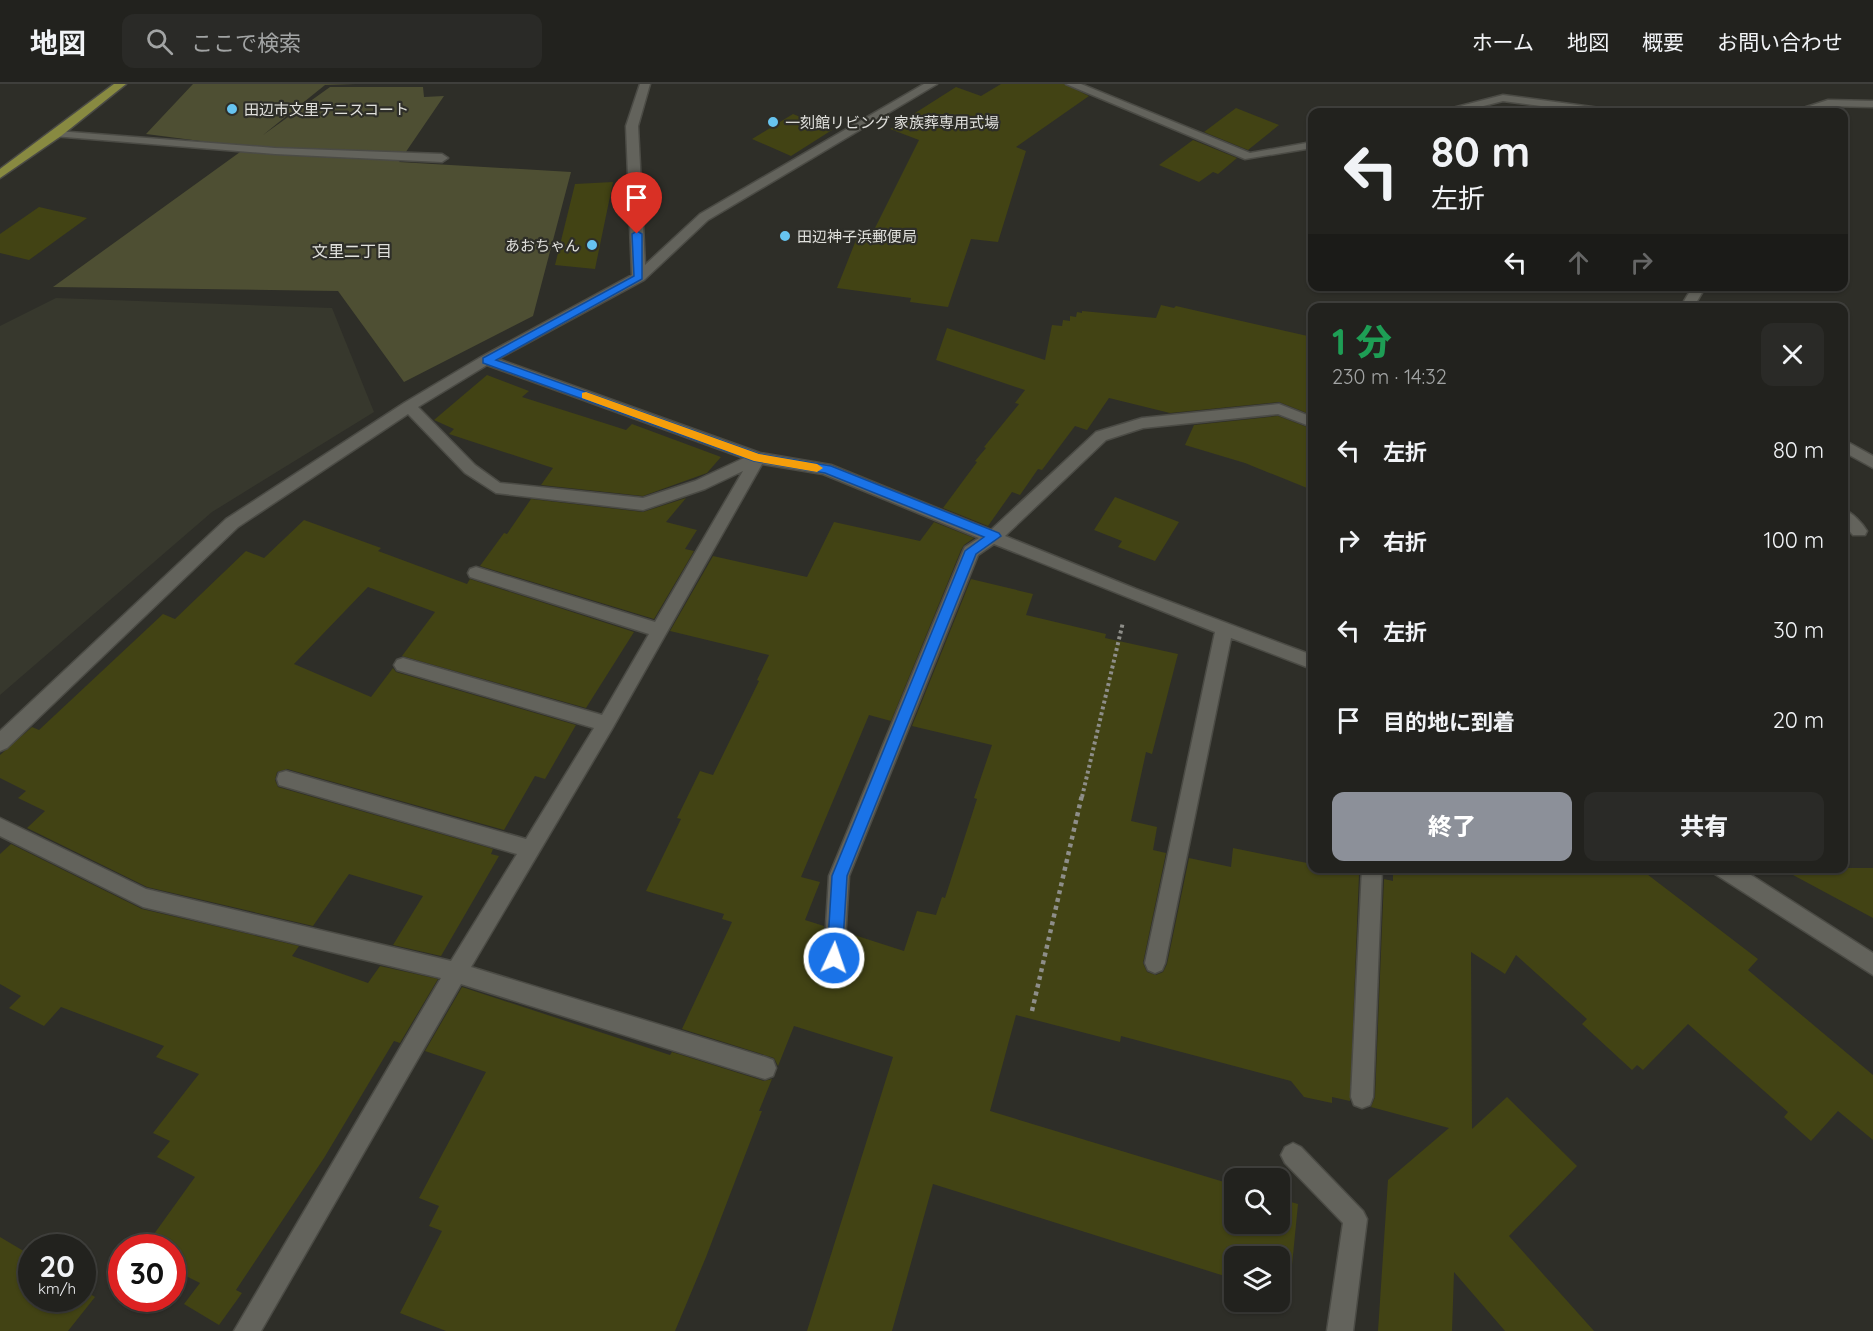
<!DOCTYPE html>
<html lang="ja">
<head>
<meta charset="utf-8">
<style>
  body { margin:0; font-family:Quicksand,"Noto Sans JP",sans-serif; background:#2a2a27; color:#f1f3f6; height:100vh; display:flex; flex-direction:column; font-size:22px; white-space:nowrap }
  * { box-sizing:border-box; margin:0 }
  p { font-size:20px; color:#a2a4a4 }
  .icon { flex:none; width:33px; height:33px; fill:none; stroke:currentColor; stroke-width:2; stroke-linecap:round; stroke-linejoin:round }
  .map { position:relative; flex:1; overflow:hidden }
  .side { position:absolute; left:1308px; top:219px; width:540px; height:570px; display:flex; flex-direction:column; background:#22221e; border-radius:12px; box-shadow:0 2px 4px #0004,0 0 0 2px #3f3f3c }
  .side>* { flex:none }
  .hud { position:absolute; left:1308px; top:24px; width:540px; height:183px; border-radius:12px; box-shadow:0 2px 4px #0004,0 0 0 2px #3f3f3c; background:#22221e; color:#f1f3f6; overflow:hidden }
  .tools { position:absolute; left:1224px; top:1084px; display:grid; gap:12px }
  .tools a { display:grid; place-items:center; width:66px; height:66px; border-radius:12px; background:#22221e; box-shadow:0 2px 4px #0004,0 0 0 2px #3f3f3c; font-size:30px }
  .speed { position:absolute; left:18px; top:1150px; display:flex; gap:12px; font-size:30px; font-weight:700; text-align:center }
  .speed>* { display:grid; place-content:center; width:78px; height:78px; border-radius:50%; background:#22221e; box-shadow:0 2px 4px #0004,0 0 0 2px #3f3f3c; line-height:1 }
  .speed small { font-size:15px; font-weight:400 }
  .speed .limit { border:9px solid #d22; background:#fff; color:#111 }
  .pin { position:absolute; display:grid; place-items:center; width:51px; height:51px; color:#fff; margin:-62px -26px; border-radius:50% 50% 50% 0; rotate:-45deg; box-shadow:0 0 6px #0007 }
  .pin .icon { rotate:45deg }
  .me { position:absolute; width:66px; margin:-33px; rotate:3deg; stroke-linejoin:round; filter:drop-shadow(0 0 4px #0008) }
  .turn { display:flex; align-items:center; gap:21px; height:126px; padding:0 24px; font-size:27px }
  .turn .icon { width:78px; height:78px; stroke-width:2.5 }
  .turn b { display:block; font-size:42px; line-height:51px }
  .lanes { display:flex; align-items:center; height:57px; padding:0 24px; background:#0003; justify-content:center; gap:30px; direction:ltr }
  .lanes .off { opacity:.35 }
  .round { display:grid; place-items:center; flex:none; width:63px; height:63px; border-radius:12px; background:#2a2a27 }
  .head { display:flex; align-items:center; justify-content:space-between; height:102px; padding:0 24px }
  h1 { font-size:36px; font-weight:800; line-height:45px; color:#1e9e55 }
  .primary-button { display:flex; gap:12px; margin-top:auto; padding:12px 24px }
  .primary-button a { flex:1; height:69px; border-radius:12px; background:#8c9099; color:#fff; font-size:24px; font-weight:800; line-height:69px; text-align:center }
  .primary-button a+a { background:#2a2a27; color:#f1f3f6 }
  ul { padding:0; list-style:none }
  li { display:flex; align-items:center; gap:18px; height:90px; padding:0 24px }
  li div { flex:1 }
  li b { display:block; font-size:22px }
  li em { font-style:normal }
  header { display:flex; align-items:center; gap:36px; box-sizing:border-box; height:84px; padding:0 30px; background:#22221e; border-bottom:2px solid #3f3f3c }
  header strong { font-size:28px }
  nav { display:flex; gap:33px; margin-inline-start:auto; font-size:21px }
  .search { width:420px; height:54px; background:#2a2a27; display:flex; align-items:center; gap:15px; box-sizing:border-box; padding:0 21px; border-radius:12px; color:#a2a4a4; font-size:22px }
  .map>svg:first-child { display:block }
  .built { fill:#37382d }
  .green { fill:#4e4f33 }
  .building { fill:#424314 }
  .lines { fill:none; stroke-linecap:round; stroke-linejoin:round }
  .minor-casing { stroke:#4b4b45; stroke-width:3 }
  .major-casing { stroke:#4b4b45; stroke-width:3 }
  .path-far1 { stroke:#8e8e89; stroke-width:4; stroke-dasharray:3 3; stroke-linecap:butt }
  .path { stroke:#8e8e89; stroke-width:4.5; stroke-dasharray:4 4; stroke-linecap:butt }
  .minor { fill:#63635c; fill-rule:evenodd }
  .major { fill:#888a41; fill-rule:evenodd }
  .route { fill:#1a73e8; stroke:#114b97; stroke-width:1.5 }
  .slow { fill:#f59e0b }
  .poi-dot { fill:#67c4f0; stroke:#2e2e28; stroke-width:2 }
  .labels { text-anchor:middle; dominant-baseline:central; stroke-width:4.5; stroke-linejoin:round; paint-order:stroke }
  .far-poi-label { font-size:15px; fill:#e0e0dc; stroke:#2e2e28; text-anchor:start }
  .far-neighbourhood-label { font-size:16px; fill:#e0e0dc; stroke:#2e2e28 }
</style>
</head>
<body>
<header>
<strong>地図</strong>
<div class="search"><svg class="icon" aria-label="search" viewBox="0 0 24 24"><circle cx="10" cy="10" r="6"/><path d="M15 15l6 6"/></svg>ここで検索</div>
<nav><a>ホーム</a><a>地図</a><a>概要</a><a>お問い合わせ</a></nav>
</header>
<div class="map">
<svg width="1873" height="1247" viewBox="0 0 1873 1247">
  <rect width="100%" height="100%" fill="#2e2e28"/>
  <!-- built -->
  <path class="built" d="M56,214L332,224L374,328L212,428L0,611V242Z"/>
  <!-- green -->
  <path class="green" d="M193,0H356L325,1L263,51L330,3H423L424,13L444,12L399,78L571,88L533,232L404,298L338,207L53,203L247,63L146,50Z"/>
  <!-- building -->
  <path class="building" d="M1001,0H1064L1089,12L1016,63L1026,67L998,158L971,155L948,223L910,218L911,214L837,204L856,156L868,158L919,56L890,45L956,3L981,12Z
    M1236,24L1279,41L1248,66L1204,48Z
    M793,30L832,46L791,72L752,55Z
    M1193,56L1237,74L1218,90L1213,88L1199,98L1159,81Z
    M613,98L595,185L555,181L575,100Z
    M39,123L87,134L29,176L0,169V150Z
    M1161,221L1174,224L1176,222L1312,253V331L1279,318L1170,329L1109,314L1087,346L1075,342L1042,386L1038,385L1020,411L1012,408L988,442L943,424L977,378L975,377L986,364L984,363L1019,320L1015,319L1025,306L936,276L947,244L1045,276L1052,241L1062,242L1063,236L1070,237V232L1076,233L1077,228L1082,229V227L1156,234Z
    M487,291L529,307L522,313L626,346L632,340L721,373L707,389L643,412L541,401L553,384L449,350L454,345L434,336Z
    M1278,332L1312,345V406L1245,379L1185,361L1194,341Z
    M1115,413L1179,438L1155,477L1118,463L1122,457L1094,446Z
    M686,414L666,438L697,446L685,465L694,467L654,535L480,482L504,449L507,450L531,415L643,428Z
    M304,436L381,464L378,467L467,500L470,495L634,548L586,624L402,572L435,528L368,503L294,580L371,613L393,584L396,588L576,641L545,695L535,692L504,746L287,685L277,688L275,696L278,703L493,765L491,770L499,772L441,872L393,861L423,812L349,790L313,842L147,803L27,744L45,727L18,714L26,707L0,694V671L32,643L39,646L163,530L175,535L246,467L264,474Z
    M834,438L920,457L934,438L974,454L964,461L961,466L891,637L869,631L801,793L820,798L805,836L824,842L822,874L826,883L835,886L843,882L846,874L848,849L904,867L917,827L936,831L942,813L945,814L977,715L974,714L992,661L912,642L971,495L1033,510L1026,531L1106,550L1105,554L1178,570L1152,670L1146,668L1131,737L1157,743L1153,766L1166,769L1143,879L1147,888L1156,891L1163,888L1167,880L1189,774L1231,783L1233,764L1312,780V784H1333L1359,790L1350,1017L1332,1013V1019L1304,1013L1291,997L1121,952L1120,958L1016,931L990,1027L1234,1101V1140H1280V1115L1298,1120L1289,1212L1280,1209V1173H1234V1195L933,1100L892,1247H807L893,973L794,942L778,982L774,974L682,945L732,838L722,835L724,830L646,807L681,735L677,734L700,687L713,691L759,597L757,596L769,571L670,547L713,472L807,493Z
    M11,760L142,825L299,862L292,872L368,899L380,882L438,895L400,959L394,957L324,1074L236,1206L242,1209L219,1241L184,1220L200,1199L172,1185V1164H144L195,1093L157,1073L170,1057L153,1049L199,990L156,973L164,962L61,923L44,942L9,924L21,912L0,900V770Z
    M1393,784H1639L1758,875L1748,886L1873,991V1056L1838,1027L1811,1057L1784,1033L1788,1028L1688,940L1643,986L1637,981L1632,986L1582,940L1587,935L1516,871L1505,890L1471,868L1472,1045L1507,1013L1577,1082L1509,1152L1594,1247H1505L1454,1188L1452,1247H1378L1388,1096L1449,1044L1371,1023L1375,1013L1384,795L1393,797Z
    M1780,784H1873V834Z
    M462,903L670,971L672,968L764,997L772,995L759,1027H762L706,1173L675,1247H446L400,1229L442,1147L429,1142L439,1122L419,1114L486,988L425,967Z
    M0,1153L32,1172V1215H82V1205L95,1213L68,1247H0Z"/>
  <g class="lines">
    <!-- minor casing -->
    <g class="minor-casing">
      <path id="minor" d="M640,0H650L638,42L645,181L700,130L924,0H937L708,136L644,196L498,275L760,369L831,381L991,446L1096,348L1142,334L1279,320L1312,333V343L1278,330L1143,344L1106,356L1005,452L1136,505L1312,571V585L1231,554L1165,879L1162,886L1155,889L1148,886L1145,879L1215,548L994,460L978,471L849,792L844,874L841,881L834,884L827,881L824,874L829,792L963,467L965,463L979,454L823,390L762,380L612,645L471,883L765,973L773,976L776,984L773,992L765,995L461,900L261,1247H234L441,894L143,823L0,752V734L146,805L451,877L517,770L286,703L279,701L277,695L279,689L286,687L526,755L594,644L397,586L394,581L397,576L403,574L602,631L649,550L470,493L468,489L470,485L476,483L655,538L743,387L705,405L643,426L496,409L465,389L408,330L238,443L7,664L0,667V647L226,435L404,319L481,273L632,191L626,42ZM487,281L744,374L695,397L643,414L500,399L475,381L418,323Z
        M1066,0H1081L1250,69L1312,58V64L1245,75Z
        M1503,11L1607,25L1613,28H1586L1503,17L1460,28H1443L1445,26Z
        M1828,16L1873,17V23L1829,22L1807,28H1791Z
        M57,47L275,64L442,70L448,74L442,78L275,70L53,52L51,50Z
        M1693,202H1706L1693,224H1680Z
        M1844,356L1873,372V384L1844,368Z
        M1844,426C1853,429 1862,439 1867,447L1865,451H1853L1844,441Z
        M1362,784H1382L1373,1013L1370,1021L1362,1024L1354,1021L1351,1013Z
        M1712,784H1740L1873,869V891L1715,790Z
        M1293,1059L1301,1063L1363,1127L1367,1135L1353,1247H1327L1343,1139L1285,1079L1281,1071L1285,1063Z"/>
    </g>
    <!-- major casing -->
    <g class="major-casing">
      <path id="major" d="M114,0H126L61,52L0,94V85Z"/>
    </g>
    <!-- path-far1 -->
    <path class="path-far1" d="M1082,713L1123,538"/>
    <!-- path -->
    <path class="path" d="M1032,927L1082,711"/>
    <!-- minor -->
    <use href="#minor" class="minor"/>
    <!-- major -->
    <use href="#major" class="major"/>
  </g>
  <!-- route -->
  <path class="route" d="M637,147L642,150V195L496,276L759,370L831,382L999,449L1001,452L976,470L847,792L842,874L840,879L834,881L829,879L827,874L832,792L965,467L984,453L825,389L754,377L483,279V274L634,192L632,150Z"/>
  <!-- slow -->
  <path class="slow" d="M586,308L759,370L817,380L823,384L817,388L754,377L582,314V309Z"/>
  <!-- markers -->
  <g class="poi-dot">
    <circle cx="232" cy="25" r="6"/>
    <circle cx="773" cy="38" r="6"/>
    <circle cx="785" cy="152" r="6"/>
    <circle cx="592" cy="161" r="6"/>
  </g>
  <g class="labels">
    <!-- far-poi labels -->
    <g class="far-poi-label">
      <text x="244" y="25">田辺市文里テニスコート</text>
      <text x="785" y="38">一刻館リビング 家族葬専用式場</text>
      <text x="797" y="152">田辺神子浜郵便局</text>
      <text x="580" y="161" text-anchor="end">あおちゃん</text>
    </g>
    <!-- far-neighbourhood labels -->
    <g class="far-neighbourhood-label">
      <text x="352" y="167">文里二丁目</text>
    </g>
  </g>
</svg>
<div class="tools">
<a><svg class="icon" aria-label="search" viewBox="0 0 24 24"><circle cx="10" cy="10" r="6"/><path d="M15 15l6 6"/></svg></a>
<a><svg class="icon" aria-label="layers" viewBox="0 0 24 24"><path d="M12 4l9 5-9 5-9-5zM3 14l9 5 9-5"/></svg></a>
</div>
<div class="speed"><div>20<small>km/h</small></div><div class="limit">30</div></div>
<div class="pin" style="left:637px;top:150px;background:#d93025"><svg class="icon" aria-label="arrive" viewBox="0 0 24 24"><path d="M6 21V4h12l-3 4 3 4H6"/></svg></div>
<svg class="me" style="left:834px;top:874px" viewBox="-20 -20 40 40"><circle r="17" fill="#1a73e8" stroke="#fff" stroke-width="3"/><path d="M0-11L8 9 0 5-8 9z" fill="#fff"/></svg>
<div class="hud">
<div class="turn"><svg class="icon" aria-label="left" viewBox="0 0 24 24"><path d="M17 20v-9H6M10 6l-5 5 5 5"/></svg><div><b>80 m</b>左折</div></div>
<div class="lanes"><svg class="icon" aria-label="left" viewBox="0 0 24 24"><path d="M17 20v-9H6M10 6l-5 5 5 5"/></svg><svg class="icon off" aria-label="ahead" viewBox="0 0 24 24"><path d="M12 20V5M6 11l6-6 6 6"/></svg><svg class="icon off" aria-label="right" viewBox="0 0 24 24"><path d="M7 20v-9h11M14 6l5 5-5 5"/></svg></div>
</div>
<section class="side">
<div class="head"><div><h1>1 分</h1><p>230 m · 14:32</p></div><a class="round"><svg class="icon" aria-label="close" viewBox="0 0 24 24"><path d="M6 6l12 12M18 6L6 18"/></svg></a></div>
<ul>
<li><svg class="icon" aria-label="left" viewBox="0 0 24 24"><path d="M17 20v-9H6M10 6l-5 5 5 5"/></svg><div><b>左折</b></div><em>80 m</em></li>
<li><svg class="icon" aria-label="right" viewBox="0 0 24 24"><path d="M7 20v-9h11M14 6l5 5-5 5"/></svg><div><b>右折</b></div><em>100 m</em></li>
<li><svg class="icon" aria-label="left" viewBox="0 0 24 24"><path d="M17 20v-9H6M10 6l-5 5 5 5"/></svg><div><b>左折</b></div><em>30 m</em></li>
<li><svg class="icon" aria-label="arrive" viewBox="0 0 24 24"><path d="M6 21V4h12l-3 4 3 4H6"/></svg><div><b>目的地に到着</b></div><em>20 m</em></li>
</ul>
<div class="primary-button"><a>終了</a><a>共有</a></div>
</section>
</div>
</body>
</html>
